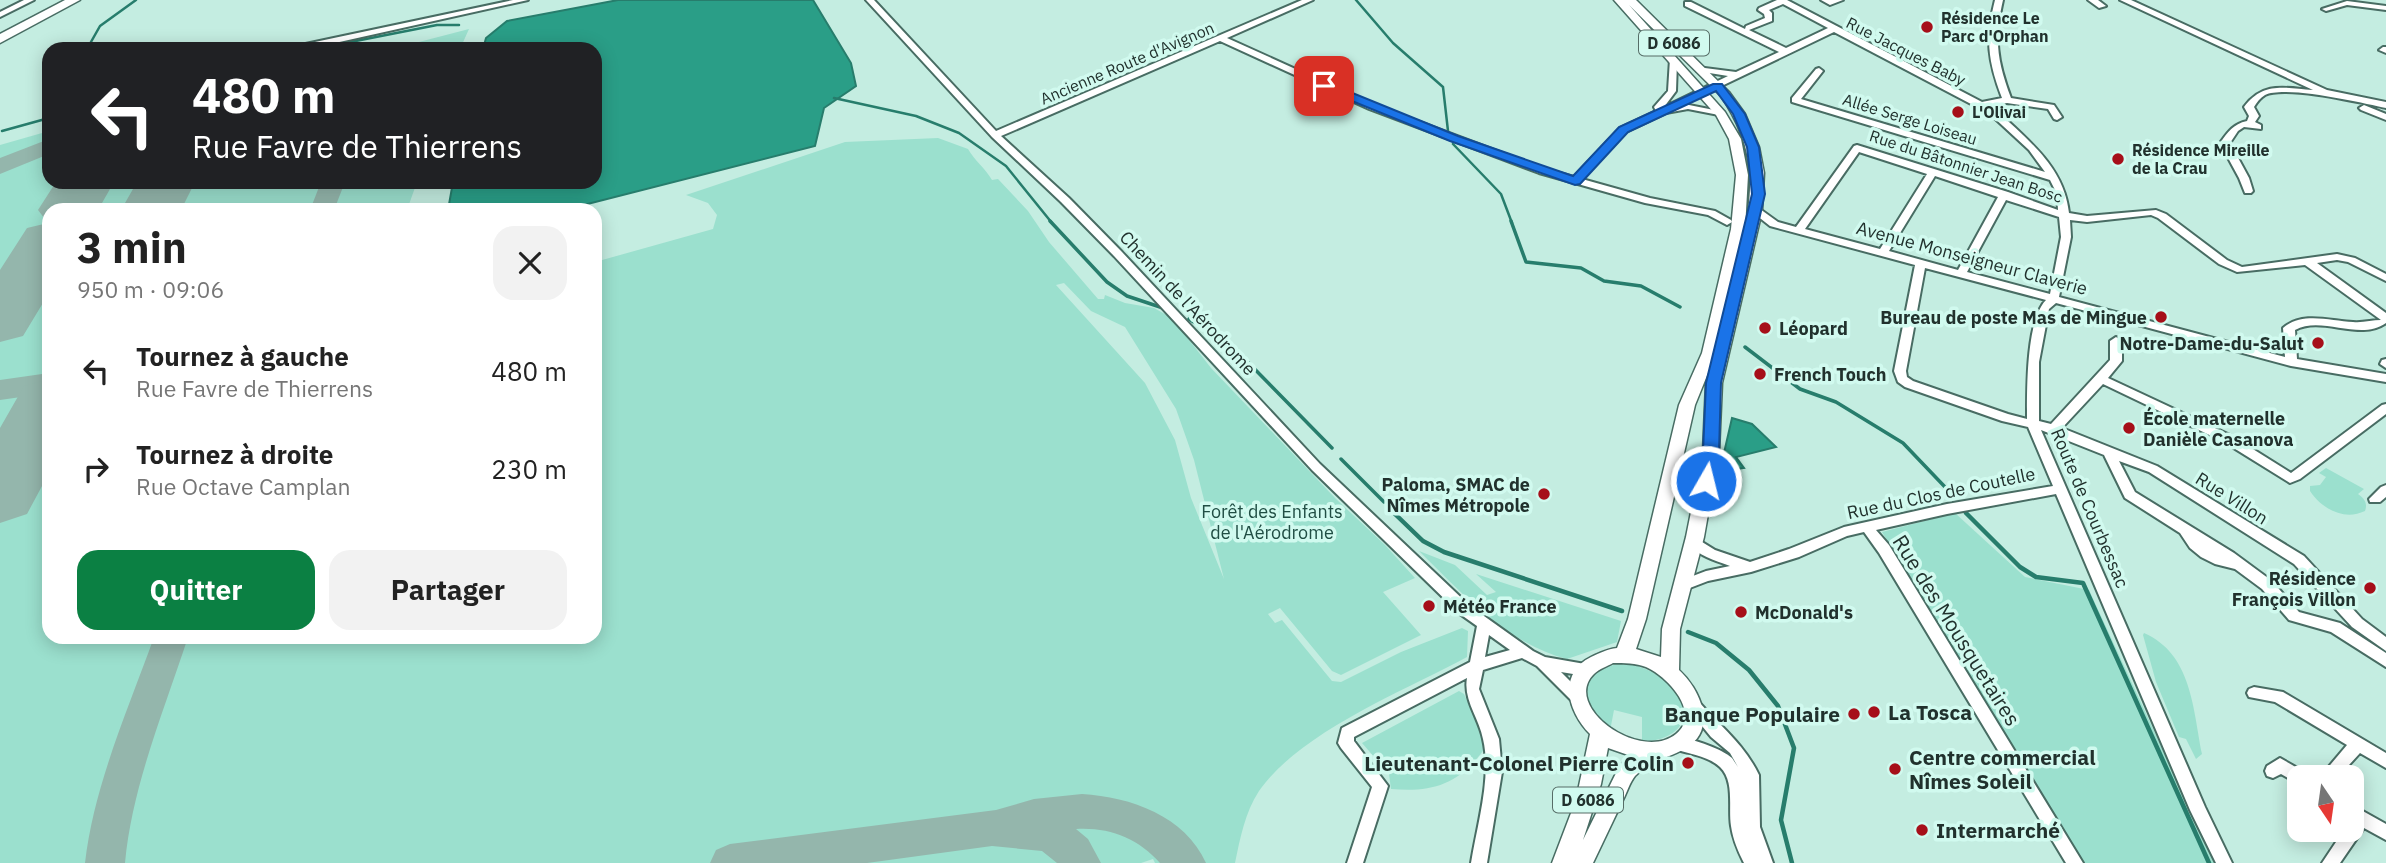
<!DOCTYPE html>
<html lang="fr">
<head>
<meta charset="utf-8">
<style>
  body { margin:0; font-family:"IBM Plex Sans",sans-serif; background:#f2f2f2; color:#222; height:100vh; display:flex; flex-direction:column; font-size:26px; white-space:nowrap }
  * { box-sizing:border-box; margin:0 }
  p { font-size:23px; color:#767676 }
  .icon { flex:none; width:38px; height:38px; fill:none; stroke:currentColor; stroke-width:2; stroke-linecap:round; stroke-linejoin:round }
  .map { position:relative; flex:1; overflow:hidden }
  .sheet { position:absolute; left:42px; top:203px; width:560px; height:441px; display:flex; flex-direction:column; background:#fff; border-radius:21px; box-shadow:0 4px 18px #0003 }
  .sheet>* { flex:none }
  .guide { position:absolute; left:42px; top:42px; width:560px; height:147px; border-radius:21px; box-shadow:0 4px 18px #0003; background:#202124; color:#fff; overflow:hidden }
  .needle { width:46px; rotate:167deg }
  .buttons { position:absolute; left:2287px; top:765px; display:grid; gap:14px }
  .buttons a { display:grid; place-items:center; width:77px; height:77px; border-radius:14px; background:#fff; box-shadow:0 4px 18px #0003; font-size:35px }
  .pin { position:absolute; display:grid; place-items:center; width:60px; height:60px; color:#fff; margin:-30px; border-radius:14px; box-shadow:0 4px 10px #0006 }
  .me { position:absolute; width:77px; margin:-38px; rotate:8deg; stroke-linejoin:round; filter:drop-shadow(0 0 5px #0008) }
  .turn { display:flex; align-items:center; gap:24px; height:147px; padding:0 35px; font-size:32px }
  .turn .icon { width:91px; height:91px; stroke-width:2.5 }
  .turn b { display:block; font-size:49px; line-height:60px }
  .round { display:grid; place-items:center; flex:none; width:74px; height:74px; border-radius:21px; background:#f2f2f2 }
  .headline { display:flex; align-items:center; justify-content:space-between; height:119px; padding:0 35px }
  h1 { font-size:42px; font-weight:800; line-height:52px }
  .primary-button { display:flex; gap:14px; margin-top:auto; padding:14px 35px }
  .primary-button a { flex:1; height:80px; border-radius:21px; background:#0b8043; color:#fff; font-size:28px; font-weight:800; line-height:80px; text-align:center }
  .primary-button a+a { background:#f2f2f2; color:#222 }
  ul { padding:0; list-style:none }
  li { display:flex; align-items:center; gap:21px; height:98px; padding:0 35px }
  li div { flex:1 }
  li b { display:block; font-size:26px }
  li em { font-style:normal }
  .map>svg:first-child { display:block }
  .green { fill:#9be0ce; fill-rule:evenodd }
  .water { fill:#2a9e87; stroke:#277d6c; stroke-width:2 }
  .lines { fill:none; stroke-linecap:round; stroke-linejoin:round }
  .stream-far2 { stroke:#277d6c; stroke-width:2.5 }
  .stream-far1 { stroke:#277d6c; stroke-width:3.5 }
  .stream { stroke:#277d6c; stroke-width:4.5 }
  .taxiway { fill:#94b6ac; fill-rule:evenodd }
  .runway { fill:#94b6ac; fill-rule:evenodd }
  .minor-casing { stroke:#486c63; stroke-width:4 }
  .major-casing { stroke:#486c63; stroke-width:3 }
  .highway-casing { stroke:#486c63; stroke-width:3 }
  .minor { fill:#fff; fill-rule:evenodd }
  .major { fill:#fff; fill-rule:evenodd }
  .highway { fill:#fff; fill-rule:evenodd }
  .route { fill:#1a73e8; stroke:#114b97; stroke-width:2 }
  .poi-dot { fill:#a60f19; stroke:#d1faef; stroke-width:2.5 }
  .labels { text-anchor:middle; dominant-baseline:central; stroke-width:7; stroke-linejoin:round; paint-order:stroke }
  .far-poi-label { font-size:16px; font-weight:bold; fill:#21312d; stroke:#d1faef; text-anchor:start }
  .shield { fill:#d1faef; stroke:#566d67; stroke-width:2 }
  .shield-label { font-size:16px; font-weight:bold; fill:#21312d }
  .far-street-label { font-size:16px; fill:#21312d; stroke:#d1faef }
  .street-label { font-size:18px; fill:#21312d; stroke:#d1faef }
  .poi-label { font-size:18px; font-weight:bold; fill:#21312d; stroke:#d1faef; text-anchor:start }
  .park-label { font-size:18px; fill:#204e44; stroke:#d1faef }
  .near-street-label { font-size:21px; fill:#21312d; stroke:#d1faef }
  .near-poi-label { font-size:21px; font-weight:bold; fill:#21312d; stroke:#d1faef; text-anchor:start }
</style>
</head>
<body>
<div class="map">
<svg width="2386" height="863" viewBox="0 0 2386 863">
  <rect width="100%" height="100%" fill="#c4ede1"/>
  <!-- green -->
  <path class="green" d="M469,29L460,49H392Z
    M49,131V182H417L407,210H49V637H595V262L713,229L717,215L708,203L686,195L845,142L938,138L968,149C975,161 985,168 992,180L998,179L1028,211L1049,242L1098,299H1104L1105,295L1125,303L1154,308L1172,318L1211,368L1335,498L1385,545L1415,578L1383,592L1421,635L1341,675L1332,671L1280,608L1268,614L1275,623L1282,620L1332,681L1341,682L1401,652L1462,628L1468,631L1467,657C1404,691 1300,732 1259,791C1245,812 1240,839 1235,863H1155L1153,859L1141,863H0V145ZM1064,283L1091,311L1125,327L1176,409L1194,460L1224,579L1191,498L1175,440L1145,383L1056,285Z
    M2326,468L2364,489L2358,494C2364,498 2368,503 2365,511C2344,521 2322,509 2310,491V486L2320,485L2326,477L2319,473Z
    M1955,513L2025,577L2089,590L2215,863H2082L1882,532Z
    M1419,551L1455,565L1487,595L1496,592L1476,574L1621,621L1617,642L1567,659C1507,644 1461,592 1419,551Z
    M2144,633C2192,654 2193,709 2202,754L2196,759L2186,739L2179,737L2156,682L2143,635Z
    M1623,663C1682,670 1714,737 1642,742V717L1614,710L1610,731C1579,704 1576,670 1623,663Z
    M1459,691L1464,694L1488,744C1462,782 1437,793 1391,789L1389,774L1362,743Z"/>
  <!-- water -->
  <path class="water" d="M618,0H813L851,63L856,86L824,108L815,146L564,210H448L453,182H595V49H483L486,38L507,21Z
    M1732,418L1752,424L1776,447L1736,457L1744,468L1728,470L1721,466Z"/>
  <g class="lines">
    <!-- stream-far2 -->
    <path class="stream-far2" d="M1356,0L1393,43L1443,87L1448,131
      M87,49L100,26L136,0
      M315,49L437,25H459
      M834,98L916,116L959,133L1006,166L1052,223
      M2,131L49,118
      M1453,144L1501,194L1512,223"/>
    <!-- stream-far1 -->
    <path class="stream-far1" d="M1050,221L1107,282L1127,296L1163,308
      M1511,221L1526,262L1581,268L1604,281L1641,286L1680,307
      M1189,319L1233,347L1332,448
      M1745,347L1800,389L1836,402L1903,443L1945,487
      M1341,459L1384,502"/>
    <!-- stream -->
    <path class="stream" d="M1966,513L2020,567L2036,577L2083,583L2209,863
      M1395,514L1423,541L1444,552L1622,611
      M1688,632L1716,643L1749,670L1778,706L1794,748L1781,820L1792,863"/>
    <!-- taxiway -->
    <path class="taxiway" d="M49,139V154L0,174V158Z
      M321,182H345L334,210H310Z
      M49,373V393L0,400V380Z
      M154,637H188C164,711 132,786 125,863H85C94,785 128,710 154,637Z
      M1082,794C1131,797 1185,816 1206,863H1160C1138,838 1109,827 1076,829L1088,839L1101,863H1057L1042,851L992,846L867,863H710L716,850L730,844L996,810L1034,799Z"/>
    <!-- runway -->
    <path class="runway" d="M56,182H114L98,210H49V293L23,336L0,342V270L27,228L48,223L38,210Z
      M137,182H195L181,210H121Z
      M49,379V473L27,514L0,523V428L24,386Z"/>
    <!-- minor casing -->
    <g class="minor-casing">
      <path id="minor" d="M24,0H34L0,17V12Z
        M513,0H528L308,49H292L296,46Z
        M866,0H874L996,131L1302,0H1313L1227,38L1375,105L1545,169L1574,177L1620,128L1656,111L1654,107L1668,91L1670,59L1677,61L1676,91L1664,107L1728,76L1697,71V67L1736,72L1779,52L1685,6V2H1691L1745,29L1746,26L1765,18L1764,14L1758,10L1759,8L1777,0H1787L1982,102L2002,98C1988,61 1985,39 1995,0H2003C1994,39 1997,61 2011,98L2054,105L2062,117L2057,120L2054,119L2048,109L2007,103L1989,106L1996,110C2028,140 2064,167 2069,213L2087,216L2156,210L2166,214L2227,260L2242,267L2337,254L2355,258L2386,274V281L2348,262L2337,260L2317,263L2386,313V323C2360,342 2322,315 2295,330L2297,359L2386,374V382L2291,366L2056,303L2049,309L2039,362V421L2051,424L2110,360V341L2116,337L2122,341V361L2108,378L2232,436L2291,473L2382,405L2386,404V414L2300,479L2290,483L2224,442L2103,384L2062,428L2157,466L2304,556L2362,619L2386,637V651L2352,627L2294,564L2149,472L2119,461L2135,492L2234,553L2272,581L2299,612L2340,623L2386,653V667L2331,632L2289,620L2262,589L2235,569L2215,564L2201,557L2190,548L2180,533L2125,498L2104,455L2041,430L2205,807L2232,863H2216L2190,810L2056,494L1947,514L1876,530L1889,545L2083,863H2066L1879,553L1864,532L1847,536L1799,557L1751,572L1708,581L1682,591L1677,590L1675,586L1677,582L1706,571L1730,566C1714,560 1698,556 1687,542L1689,538L1694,537L1715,550L1750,562L1789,549L1844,527L1947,504L2053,486L2028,427L2002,421L1905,387L1898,382L1894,371L1915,265L1770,226L1751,211L1756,208L1760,209L1778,222L1796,227L1854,146L1857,145L2008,192L2058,210L2057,194L2050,180L1792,102V98L1816,69L1819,68L1823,71L1801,99L2045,172L2029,150L1990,114L1834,32L1684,104L1724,112V116L1688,109L1666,113L1626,132L1582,179L1650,198L1715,211L1731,220L1732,222L1727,225L1708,215L1645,203L1539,173L1369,109L1220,41L1001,136L1069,198L1122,252L1320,464L1470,606L1533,651L1545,657L1585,664L1590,666L1592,670L1590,674L1585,676L1561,672L1582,693L1584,697L1582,701L1577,703L1572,701L1537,666L1522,658L1483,670L1479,689L1499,739L1502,772L1487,863H1471C1477,825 1492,777 1483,739C1479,718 1463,700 1467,678L1354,737V741L1388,786L1363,863H1347L1372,787L1341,748L1338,743L1342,728L1470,662L1477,626L1460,614L1312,470L1114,256L1061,202L992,137ZM1783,4L1828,28L1786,48L1749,30L1772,21V13L1769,10ZM1859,152L1927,174L1880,249L1805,229ZM1935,176L1998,197L1958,270L1889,251ZM2006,200L2059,217L2061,237L2050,294L1967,272ZM2151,215L2158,218L2219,264L2237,272L2305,265L2381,320C2372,320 2363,323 2353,322C2331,321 2302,311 2283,328L2285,357L2059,297L2071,237L2070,220L2087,222ZM1925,268L2046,300C2026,320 2027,390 2027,419L2008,414L1913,381L1907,377L1906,371ZM1489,635L1510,650L1485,657Z
        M1821,0H1843L1830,5Z
        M2088,0H2098L2106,6L2099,8Z
        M2120,0H2131L2327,90L2386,102V108C2362,103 2286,85 2265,95C2260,98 2257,102 2254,107L2259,116L2255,122L2261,125V129L2244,127L2238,131L2230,143L2249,178L2253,191L2251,193H2245L2239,178L2220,143C2228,132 2233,124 2247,121L2249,116L2244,107C2263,81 2285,88 2313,90Z
        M2347,1L2386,6V10L2347,5L2326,11L2322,9Z
        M2383,47H2386V53L2379,50Z
        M2364,105L2386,114V120L2361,110L2359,108Z
        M2386,359V368L2380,364L2382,360Z
        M2386,485V497L2380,502H2370L2369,499L2381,487Z
        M2254,687L2283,692L2386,753V768L2360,753L2338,777H2320L2347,745L2275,702L2249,697L2247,693L2249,689Z
        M1694,700L1699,702C1721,727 1744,744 1759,775L1760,827L1773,863H1744C1738,851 1733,840 1731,826C1728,808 1735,781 1720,767C1708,756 1689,754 1674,749L1671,744L1674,739C1686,735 1722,749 1732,758C1734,761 1736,764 1738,767L1730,753L1711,737L1689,710L1687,706L1689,702Z
        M2280,758L2306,773L2307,777H2300V785L2281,774L2273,778L2267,776L2265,771L2267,766Z
        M2352,805L2386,824V840L2364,828L2340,863H2322L2344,830H2352Z"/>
    </g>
    <!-- major casing -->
    <g class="major-casing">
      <path id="major" d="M1614,0H1636L1729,92L1745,114L1759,147L1764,173L1762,211L1722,383L1719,452L1704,537L1680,629L1679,670C1700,689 1718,729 1686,748C1668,759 1651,759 1635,776C1630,782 1627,792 1623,800C1613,821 1603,842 1593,863H1552L1576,800L1590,734C1568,712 1557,674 1591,657C1600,653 1607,649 1617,648L1628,619L1679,405L1702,353L1731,229L1736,175L1729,139L1716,115ZM1629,5L1721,96C1756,148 1755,188 1741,246L1745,229L1748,175L1741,139L1725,112ZM1710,368L1706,383L1703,452L1686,537L1662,629L1661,657L1636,649L1646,619L1695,405ZM1613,663C1624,663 1636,663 1646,667C1667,676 1702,713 1676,734C1640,763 1561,706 1594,674C1599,669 1608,666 1613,663ZM1608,748L1631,756L1620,765L1583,840L1601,784Z"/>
    </g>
    <!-- highway casing -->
    <g class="highway-casing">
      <path id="highway" d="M65,0H80L0,43V34Z"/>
    </g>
    <!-- minor -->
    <use href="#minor" class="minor"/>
    <!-- major -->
    <use href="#major" class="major"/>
    <!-- highway -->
    <use href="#highway" class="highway"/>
  </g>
  <!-- route -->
  <path class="route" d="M1320,83H1328L1458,136L1573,176L1619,127L1713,84H1722L1745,114L1759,147L1765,194L1721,383L1719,452L1712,485H1700L1697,481L1703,452L1706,383L1752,194L1747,147L1733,114L1716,91L1628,132L1580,184L1575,185L1450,141L1320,88Z"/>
  <!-- markers -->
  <g class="poi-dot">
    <circle cx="1927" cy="27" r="7"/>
    <circle cx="1958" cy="112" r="7"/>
    <circle cx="2118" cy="159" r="7"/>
    <circle cx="2161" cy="317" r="7"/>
    <circle cx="1765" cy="328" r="7"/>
    <circle cx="2318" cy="343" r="7"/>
    <circle cx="1760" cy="374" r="7"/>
    <circle cx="2129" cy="428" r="7"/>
    <circle cx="1544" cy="494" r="7"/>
    <circle cx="2370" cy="588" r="7"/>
    <circle cx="1429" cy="606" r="7"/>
    <circle cx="1741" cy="612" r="7"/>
    <circle cx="1874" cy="712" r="7"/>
    <circle cx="1854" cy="714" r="7"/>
    <circle cx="1688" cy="763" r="7"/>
    <circle cx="1895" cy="769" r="7"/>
    <circle cx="1922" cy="830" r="7"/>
  </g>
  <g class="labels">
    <!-- far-poi labels -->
    <g class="far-poi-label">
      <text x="1941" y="18">Résidence Le<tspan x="1941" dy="18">Parc d'Orphan</tspan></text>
      <text x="1972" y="112">L'Olivai</text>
      <text x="2132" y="150">Résidence Mireille<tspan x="2132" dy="18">de la Crau</tspan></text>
    </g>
    <!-- shield labels -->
    <g class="shield">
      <rect x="1639" y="30.5" width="70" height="25" rx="5"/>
      <rect x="1553" y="787.5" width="70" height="25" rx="5"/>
    </g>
    <g class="shield-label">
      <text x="1674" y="43">D 6086</text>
      <text x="1588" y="800">D 6086</text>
    </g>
    <!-- far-street labels -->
    <g class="far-street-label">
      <text transform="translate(1906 51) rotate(27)">Rue Jacques Baby</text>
      <text transform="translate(1127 63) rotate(-23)">Ancienne Route d'Avignon</text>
      <text transform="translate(1910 119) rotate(17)">Allée Serge Loiseau</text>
      <text transform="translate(1966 166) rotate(18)">Rue du Bâtonnier Jean Bosc</text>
    </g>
    <!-- street labels -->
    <g class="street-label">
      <text transform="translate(1972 258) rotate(15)">Avenue Monseigneur Claverie</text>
      <text transform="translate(1188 303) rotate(47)">Chemin de l'Aérodrome</text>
      <text transform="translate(1941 493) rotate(-12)">Rue du Clos de Coutelle</text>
      <text transform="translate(2232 498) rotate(32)">Rue Villon</text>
      <text transform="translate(2090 508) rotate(67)">Route de Courbessac</text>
    </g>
    <!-- poi labels -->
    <g class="poi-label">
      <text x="2147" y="317" text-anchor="end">Bureau de poste Mas de Mingue</text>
      <text x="1779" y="328">Léopard</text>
      <text x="2304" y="343" text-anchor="end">Notre-Dame-du-Salut</text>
      <text x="1774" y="374">French Touch</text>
      <text x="2143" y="418">École maternelle<tspan x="2143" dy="21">Danièle Casanova</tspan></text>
      <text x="1530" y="484" text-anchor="end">Paloma, SMAC de<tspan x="1530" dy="21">Nîmes Métropole</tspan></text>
      <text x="2356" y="578" text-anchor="end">Résidence<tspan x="2356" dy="21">François Villon</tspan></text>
      <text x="1443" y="606">Météo France</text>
      <text x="1755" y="612">McDonald's</text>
    </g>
    <!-- park labels -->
    <g class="park-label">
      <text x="1272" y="511">Forêt des Enfants<tspan x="1272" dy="21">de l'Aérodrome</tspan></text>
    </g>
    <!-- near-street labels -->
    <g class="near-street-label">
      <text transform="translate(1957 630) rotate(58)">Rue des Mousquetaires</text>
    </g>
    <!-- near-poi labels -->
    <g class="near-poi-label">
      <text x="1888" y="712">La Tosca</text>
      <text x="1840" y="714" text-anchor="end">Banque Populaire</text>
      <text x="1909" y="757">Centre commercial<tspan x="1909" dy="24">Nîmes Soleil</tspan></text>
      <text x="1674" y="763" text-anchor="end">Lieutenant-Colonel Pierre Colin</text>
      <text x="1936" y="830">Intermarché</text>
    </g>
  </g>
</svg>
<div class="buttons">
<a><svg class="needle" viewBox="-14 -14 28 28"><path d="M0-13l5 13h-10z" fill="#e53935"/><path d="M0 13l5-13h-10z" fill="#767676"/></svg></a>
</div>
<div class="pin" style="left:1324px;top:86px;background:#d93025"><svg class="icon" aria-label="arrive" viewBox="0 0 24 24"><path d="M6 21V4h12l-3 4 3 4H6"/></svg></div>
<svg class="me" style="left:1706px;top:481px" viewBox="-20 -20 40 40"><circle r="17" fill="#1a73e8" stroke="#fff" stroke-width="3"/><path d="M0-11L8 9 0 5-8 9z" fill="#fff"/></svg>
<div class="guide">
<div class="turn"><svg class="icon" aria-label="left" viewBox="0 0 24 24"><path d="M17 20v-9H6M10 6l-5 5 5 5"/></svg><div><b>480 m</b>Rue Favre de Thierrens</div></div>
</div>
<section class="sheet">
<div class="headline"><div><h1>3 min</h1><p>950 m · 09:06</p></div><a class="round"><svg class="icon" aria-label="close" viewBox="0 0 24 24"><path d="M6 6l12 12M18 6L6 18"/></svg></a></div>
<ul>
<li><svg class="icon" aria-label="left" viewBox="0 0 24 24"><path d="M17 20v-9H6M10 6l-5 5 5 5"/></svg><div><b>Tournez à gauche</b><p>Rue Favre de Thierrens</p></div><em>480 m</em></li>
<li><svg class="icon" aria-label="right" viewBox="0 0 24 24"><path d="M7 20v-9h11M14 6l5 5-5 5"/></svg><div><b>Tournez à droite</b><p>Rue Octave Camplan</p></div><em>230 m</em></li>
</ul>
<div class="primary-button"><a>Quitter</a><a>Partager</a></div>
</section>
</div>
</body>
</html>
